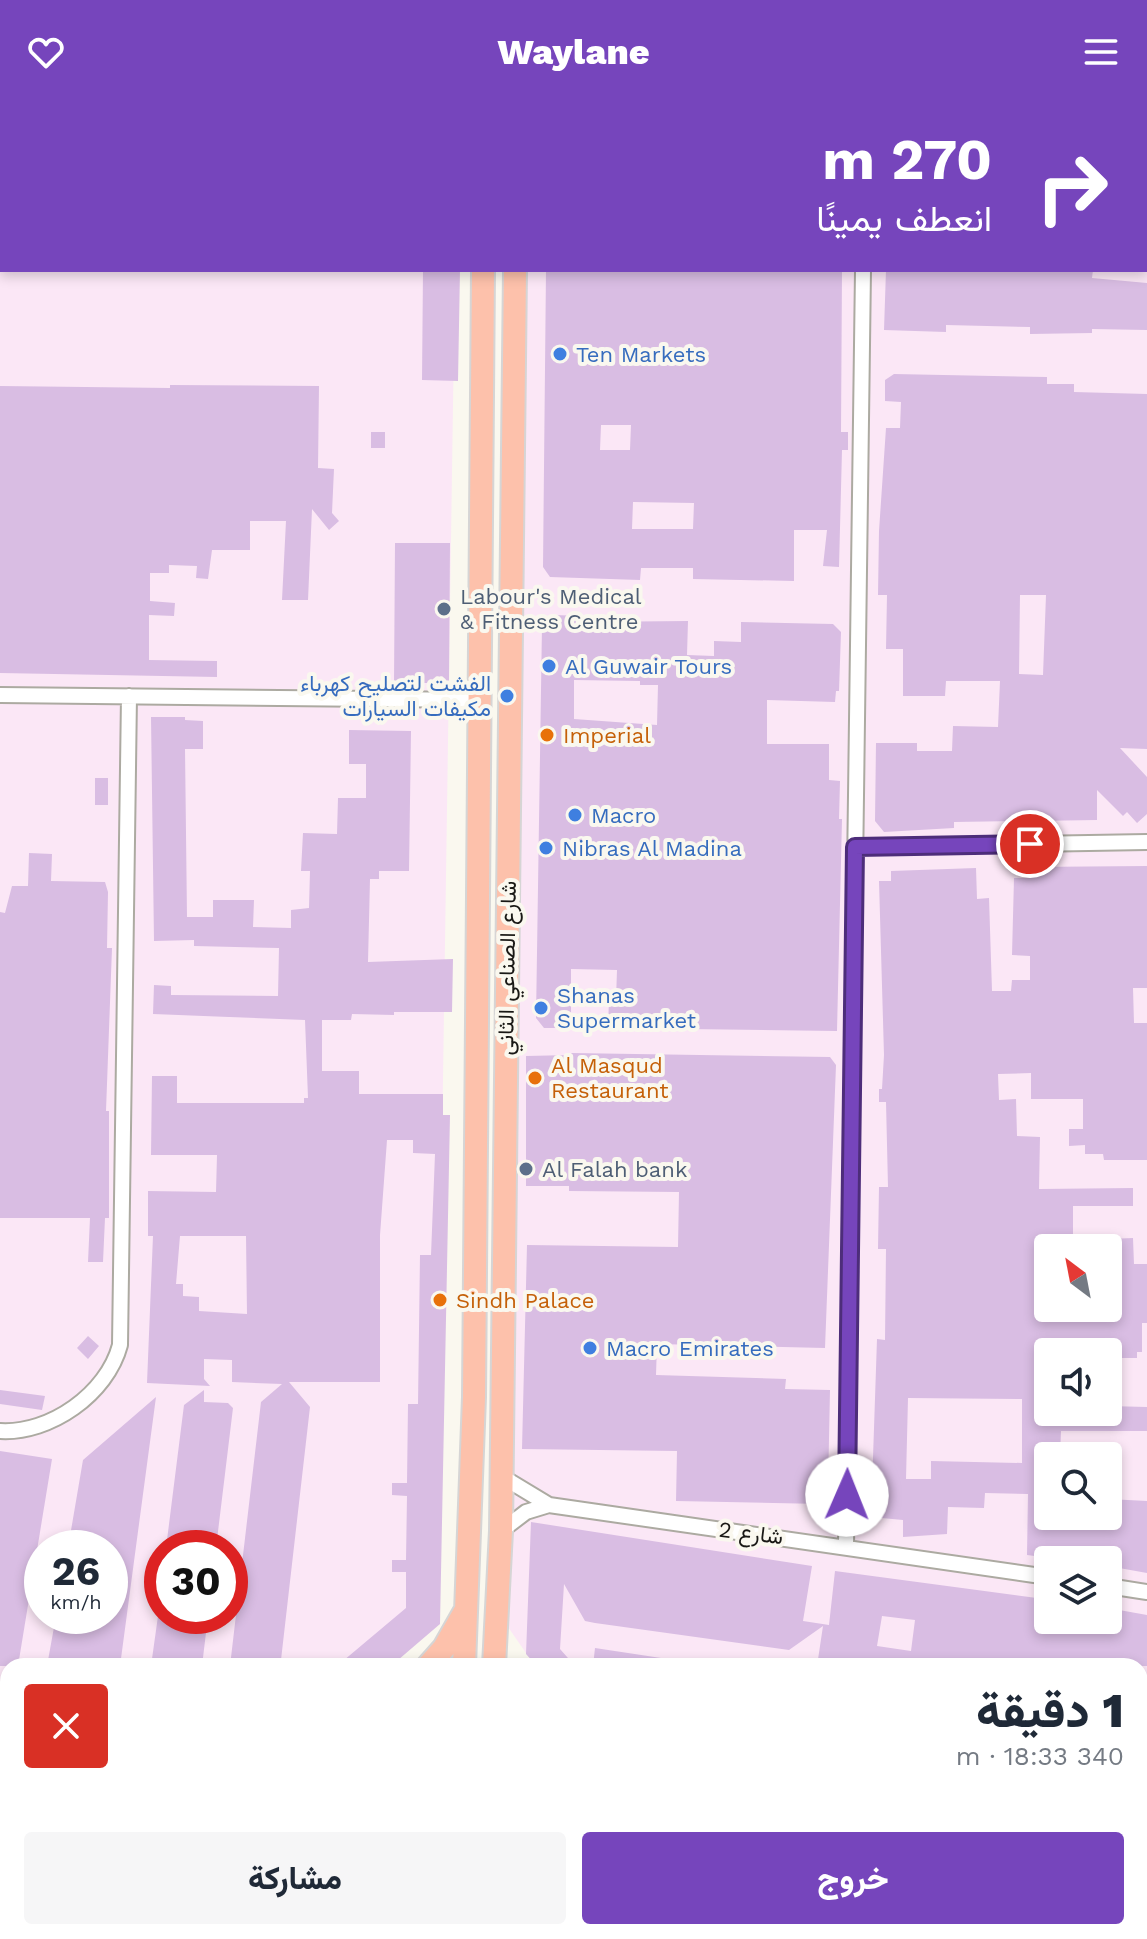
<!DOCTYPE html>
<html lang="ar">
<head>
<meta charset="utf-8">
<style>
  body { margin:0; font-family:"Work Sans",Vazirmatn,sans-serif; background:#f6f6f7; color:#1f2937; direction:rtl; height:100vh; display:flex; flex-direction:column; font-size:30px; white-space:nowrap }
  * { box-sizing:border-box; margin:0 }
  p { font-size:26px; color:#747a83 }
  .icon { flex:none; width:44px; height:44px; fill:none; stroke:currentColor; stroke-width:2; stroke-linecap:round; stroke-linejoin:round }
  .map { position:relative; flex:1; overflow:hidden; direction:ltr }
  .details { position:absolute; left:0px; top:1554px; width:1148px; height:282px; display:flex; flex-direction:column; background:#fff; border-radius:24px 24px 0 0; box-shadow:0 4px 12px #0003; direction:rtl }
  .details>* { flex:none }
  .hud { position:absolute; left:0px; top:0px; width:1148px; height:168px; box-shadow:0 4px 12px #0003; direction:rtl; background:#7645bc; color:#fff; overflow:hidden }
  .needle { width:52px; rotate:328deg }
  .fabs { position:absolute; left:1034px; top:1130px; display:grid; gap:16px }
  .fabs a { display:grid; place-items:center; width:88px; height:88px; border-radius:8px; background:#fff; box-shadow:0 4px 12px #0003; font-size:40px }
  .speed { position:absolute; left:24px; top:1426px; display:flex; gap:16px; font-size:40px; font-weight:700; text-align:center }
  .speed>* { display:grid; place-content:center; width:104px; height:104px; border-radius:50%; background:#fff; box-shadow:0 4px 12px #0003; line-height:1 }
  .speed small { font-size:20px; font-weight:400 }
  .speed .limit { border:12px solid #d22; background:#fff; color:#111 }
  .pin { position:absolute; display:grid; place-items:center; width:68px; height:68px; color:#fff; margin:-34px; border:4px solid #fff; border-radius:50%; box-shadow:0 2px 8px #0007 }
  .me { position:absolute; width:88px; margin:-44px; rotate:1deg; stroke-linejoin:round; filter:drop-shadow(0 0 6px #0008) }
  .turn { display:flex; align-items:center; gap:28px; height:168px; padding:0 24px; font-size:36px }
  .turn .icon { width:104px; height:104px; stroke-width:2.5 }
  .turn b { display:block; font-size:56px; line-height:68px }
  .round { display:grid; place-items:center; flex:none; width:84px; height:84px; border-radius:8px; background:#f6f6f7 }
  .overview { display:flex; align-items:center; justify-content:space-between; height:136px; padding:0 24px }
  h1 { font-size:48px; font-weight:800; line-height:60px }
  .primary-button { display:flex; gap:16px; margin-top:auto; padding:16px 24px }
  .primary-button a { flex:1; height:92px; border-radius:8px; background:#7645bc; color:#fff; font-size:32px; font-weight:800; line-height:92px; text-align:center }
  .primary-button a+a { background:#f6f6f7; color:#1f2937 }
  header { display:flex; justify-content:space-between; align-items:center; height:104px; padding:0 24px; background:#7645bc; color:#fff; font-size:36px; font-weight:800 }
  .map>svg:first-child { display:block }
  .industrial { fill:#fbe7f6; fill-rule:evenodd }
  .building { fill:#d9bde3; fill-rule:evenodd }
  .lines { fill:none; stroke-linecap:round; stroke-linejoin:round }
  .street-casing { stroke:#acaaa1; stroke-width:18 }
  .primary-casing { stroke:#d6d5d5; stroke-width:26 }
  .street { stroke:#fff; stroke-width:14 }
  .primary { stroke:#fdc1ab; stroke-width:22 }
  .route-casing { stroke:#4d2d7a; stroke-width:20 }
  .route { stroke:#7645bc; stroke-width:14 }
  .shop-dot { fill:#3f7fe0; stroke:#faf8ef; stroke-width:3 }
  .service-dot { fill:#5c6f8a; stroke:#faf8ef; stroke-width:3 }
  .food-dot { fill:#e8710a; stroke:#faf8ef; stroke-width:3 }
  .labels { text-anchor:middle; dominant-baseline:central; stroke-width:8; stroke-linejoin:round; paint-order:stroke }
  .shop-label { font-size:22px; fill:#366cbe; stroke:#faf8ef; text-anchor:start }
  .service-label { font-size:22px; fill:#4e5e75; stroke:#faf8ef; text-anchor:start }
  .food-label { font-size:22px; fill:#c56008; stroke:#faf8ef; text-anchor:start }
  .street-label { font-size:22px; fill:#191815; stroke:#faf8ef }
</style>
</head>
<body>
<header><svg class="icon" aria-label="menu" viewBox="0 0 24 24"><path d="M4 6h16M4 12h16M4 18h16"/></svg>Waylane<svg class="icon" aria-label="heart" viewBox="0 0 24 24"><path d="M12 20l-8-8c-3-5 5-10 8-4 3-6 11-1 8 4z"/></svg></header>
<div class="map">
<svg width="1147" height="1835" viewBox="0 0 1147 1835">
  <rect width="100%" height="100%" fill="#faf8ef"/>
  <!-- industrial -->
  <path class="industrial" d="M0,0H458L2,2V166H455L435,1514L378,1562H8V1633L0,1632ZM42,1444H110V1512H42ZM162,1444H230V1512H162Z
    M522,0H1147V1816L1140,1815V1562H535L508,1523L522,166H1146V2ZM1048,1144H1108V1204H1048ZM1048,1248H1108V1308H1048ZM1048,1352H1108V1412H1048ZM1048,1456H1108V1516H1048Z
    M0,1710L8,1711V1828H347L352,1835H0Z
    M671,1828H742L788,1835H660Z"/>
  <!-- building -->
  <path class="building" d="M423,166H460L458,277L422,276Z
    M546,166H842L841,328H848V346H842L839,463L823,462L827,426H794V477L693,475V464H641L640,476L550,473L543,463ZM601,321H631L630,346H600ZM633,398L694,399L693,425H632Z
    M886,166H1093L1092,174L1147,179V226L1092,225V229L1030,230V223L946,221V228L884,226Z
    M894,270L1047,273V280H1074V288L1147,290V645L1120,644L1147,673V710L1137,719L1127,708L1123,712L1097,686V716L954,718V724L884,728L875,717L876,639H917V647H952L953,622L998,623L1000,577H946L945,592H903V545H886L887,491H878L879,427L886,324H900L901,298L885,297V276ZM1020,491H1046L1043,571L1019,570Z
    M170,281L319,282L318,364L334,365L332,409L339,417L329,426L312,405L308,496H282L286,417H250V446H212L208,475L196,474L197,462L169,461V469H150V497L175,499L174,512L149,511V556L217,557V573L0,569V282L170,284Z
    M371,328H385V344H371Z
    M395,439H450L449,579H394Z
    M553,511L584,512V518L688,517L687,551L714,552V537L741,538V518L833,520L841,528L839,587H836L835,598L767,596V640H829V676L840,677L839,715H842L837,927L608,924L609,896H616L617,866L571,865V924H544L536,914L542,521ZM574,576L640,577V581H658L657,621L574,615Z
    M151,613H185V616L203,617V645H185L187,813H213V796H254L253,823L291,824V806L309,804L310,767H301L303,729L337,730L338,694H366V660H349V626L411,627L409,767H379V775H370L368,858L453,855L452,908H394V911L352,910L351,916H322V967H359V990H443V1011H450L440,1520L391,1562H337L406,1504V1468H392V1456H406L407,1392L392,1391V1379H407L408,1300H418L420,1151H431L435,1050L413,1049V1036H387L380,1131V1278H289L310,1303L281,1556L273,1562H230L261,1298L282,1280L232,1278V1256L204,1255V1275L210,1282L147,1279L153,1132H148V1087L216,1088L217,1051H151L152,972H177V999H304V994H308L305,916L153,910L154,881L171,882V891L278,892L279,844L194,842V836L154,837ZM180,1132H246L247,1210L199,1207V1193L183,1192V1180H176Z
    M95,674H108V701H95Z
    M29,749L52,750L51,777L105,778L108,788L107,844H112L106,1007H109V1114H105L103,1158H88L90,1114H0V808L5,809L12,782H28Z
    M1147,762V884H1133L1134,919H1147V1056H1104L1103,1050H1085V1041L1069,1042V1025H1083V995H1031V969L998,970L999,996L1016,995L1017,1032L1040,1033L1039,1085L1133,1084V1102H1073V1144H1048V1204H1114L1115,1153H1108V1135L1133,1134L1134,1160H1147V1219H1142V1248H1137V1254H1111L1112,1248H1048V1308H1108V1302L1147,1303V1327H1061L1060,1352H1048V1412H1108V1395L1147,1397V1469L1108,1462V1456H1065L1027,1451L1028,1390L985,1389L984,1404L948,1403L947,1430L903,1433V1416L871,1413L877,1235L885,1236L886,1145H878L879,1083H888L886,998H879V985H882L884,951L879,777H891V767L976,764L977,795L989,794L992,887H1011L1012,876H1030V852L1012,851L1014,774H1029V763ZM908,1294L1022,1295V1359L931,1357V1375H906Z
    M571,949L830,953L836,961L825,1244L657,1240L656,1271L786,1275L785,1285L830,1286L828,1383H824L821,1400L676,1397L677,1347L522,1345L527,1141L678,1143L679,1088L569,1087V1082H526V952L571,951Z
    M88,1232L99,1242L88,1255L77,1244Z
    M0,1286L45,1292L42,1306L0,1300Z
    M204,1286V1298L228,1299L233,1304L216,1444H166L184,1301Z
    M156,1293L120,1562H47L56,1512H110V1444H68L83,1356Z
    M0,1347L52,1355L18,1562H0Z
    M531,1418L812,1462L803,1517L829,1521L835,1467L1044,1495L1041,1516H1108V1504L1147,1511V1562H817L823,1522L789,1546L595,1519L585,1517L564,1480L560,1545L575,1562H537L526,1550ZM882,1512L915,1516L911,1547L877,1542Z
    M158,1512H208L202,1562H151Z
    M595,1544L661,1554L660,1562H593Z"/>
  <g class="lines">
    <!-- street casing -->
    <g class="street-casing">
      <path id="street" d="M865,2V0
        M0,591L480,596
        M855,743L1147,738
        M0,1327C50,1330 107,1290 120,1241L129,592
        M501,1372L549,1401L1048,1473
        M501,1427L526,1408L549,1401
        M846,1442L863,166
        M1108,1482L1147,1488"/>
    </g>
    <!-- primary casing -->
    <g class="primary-casing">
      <path id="primary" d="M485,2V0
        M516,2V0
        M428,1562L444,1544L464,1509
        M464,1562L474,1293L483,166
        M494,1562L501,1427L515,166
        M0,1670L8,1671
        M0,1699L8,1700
        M370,1828L375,1835
        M876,1828L924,1835
        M1078,1828L1127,1835
        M447,1835L448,1828
        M476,1835L477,1828
        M594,1835L604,1828"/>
    </g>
    <!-- street -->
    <use href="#street" class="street"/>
    <!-- primary -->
    <use href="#primary" class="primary"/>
  </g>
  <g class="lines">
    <!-- route casing -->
    <g class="route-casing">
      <path id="route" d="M847,1391L855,743L1030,740"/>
    </g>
    <!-- route -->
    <use href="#route" class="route"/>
  </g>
  <!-- markers -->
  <g class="shop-dot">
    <circle cx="560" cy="250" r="8"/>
    <circle cx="549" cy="562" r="8"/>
    <circle cx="507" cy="592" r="8"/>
    <circle cx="575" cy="711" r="8"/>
    <circle cx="546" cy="744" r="8"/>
    <circle cx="541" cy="904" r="8"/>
    <circle cx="590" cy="1244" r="8"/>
  </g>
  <g class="service-dot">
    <circle cx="444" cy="505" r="8"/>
    <circle cx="526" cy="1065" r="8"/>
  </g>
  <g class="food-dot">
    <circle cx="547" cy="631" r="8"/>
    <circle cx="535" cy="974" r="8"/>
    <circle cx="440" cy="1196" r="8"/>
  </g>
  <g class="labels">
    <!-- shop labels -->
    <g class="shop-label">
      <text x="576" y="250">Ten Markets</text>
      <text x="565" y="562">Al Guwair Tours</text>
      <text x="491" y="579" text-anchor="end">الفشت لتصلیح کھرباء<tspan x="491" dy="25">مکیفات السیارات</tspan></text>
      <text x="591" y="711">Macro</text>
      <text x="562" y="744">Nibras Al Madina</text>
      <text x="557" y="891">Shanas<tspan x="557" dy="25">Supermarket</tspan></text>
      <text x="606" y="1244">Macro Emirates</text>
    </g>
    <!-- service labels -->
    <g class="service-label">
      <text x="460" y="492">Labour's Medical<tspan x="460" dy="25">&amp; Fitness Centre</tspan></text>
      <text x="542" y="1065">Al Falah bank</text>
    </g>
    <!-- food labels -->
    <g class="food-label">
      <text x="563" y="631">Imperial</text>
      <text x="551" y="961">Al Masqud<tspan x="551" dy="25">Restaurant</tspan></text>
      <text x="456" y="1196">Sindh Palace</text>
    </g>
    <!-- street labels -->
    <g class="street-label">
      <text transform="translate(507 864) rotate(-89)">شارع الصناعي الثاني</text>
      <text transform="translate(751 1429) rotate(7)">شارع 2</text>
    </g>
  </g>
</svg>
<div class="fabs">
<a><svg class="needle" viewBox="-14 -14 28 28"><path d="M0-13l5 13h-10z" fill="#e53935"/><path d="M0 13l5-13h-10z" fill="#747a83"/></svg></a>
<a><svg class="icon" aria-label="sound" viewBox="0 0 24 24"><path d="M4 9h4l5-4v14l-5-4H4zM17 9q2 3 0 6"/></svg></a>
<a><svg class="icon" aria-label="search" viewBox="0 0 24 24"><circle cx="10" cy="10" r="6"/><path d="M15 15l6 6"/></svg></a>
<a><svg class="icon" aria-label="layers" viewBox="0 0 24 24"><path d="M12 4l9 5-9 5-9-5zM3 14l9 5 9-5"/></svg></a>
</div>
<div class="speed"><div>26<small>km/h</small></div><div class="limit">30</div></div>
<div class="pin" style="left:1030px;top:740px;background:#d93025"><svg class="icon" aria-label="arrive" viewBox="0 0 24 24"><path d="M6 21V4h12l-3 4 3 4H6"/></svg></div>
<svg class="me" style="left:847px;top:1391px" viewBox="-20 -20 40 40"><circle r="19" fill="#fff"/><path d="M0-13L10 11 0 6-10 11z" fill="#7645bc"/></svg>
<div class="hud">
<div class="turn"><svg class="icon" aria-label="right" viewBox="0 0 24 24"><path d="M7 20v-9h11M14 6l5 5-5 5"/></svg><div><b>270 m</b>انعطف يمينًا</div></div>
</div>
<section class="details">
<div class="overview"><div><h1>1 دقيقة</h1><p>340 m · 18:33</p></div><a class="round" style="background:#d93025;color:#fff"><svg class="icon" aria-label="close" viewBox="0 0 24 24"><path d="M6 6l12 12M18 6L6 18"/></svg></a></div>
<div class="primary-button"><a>خروج</a><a>مشاركة</a></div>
</section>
</div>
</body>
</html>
